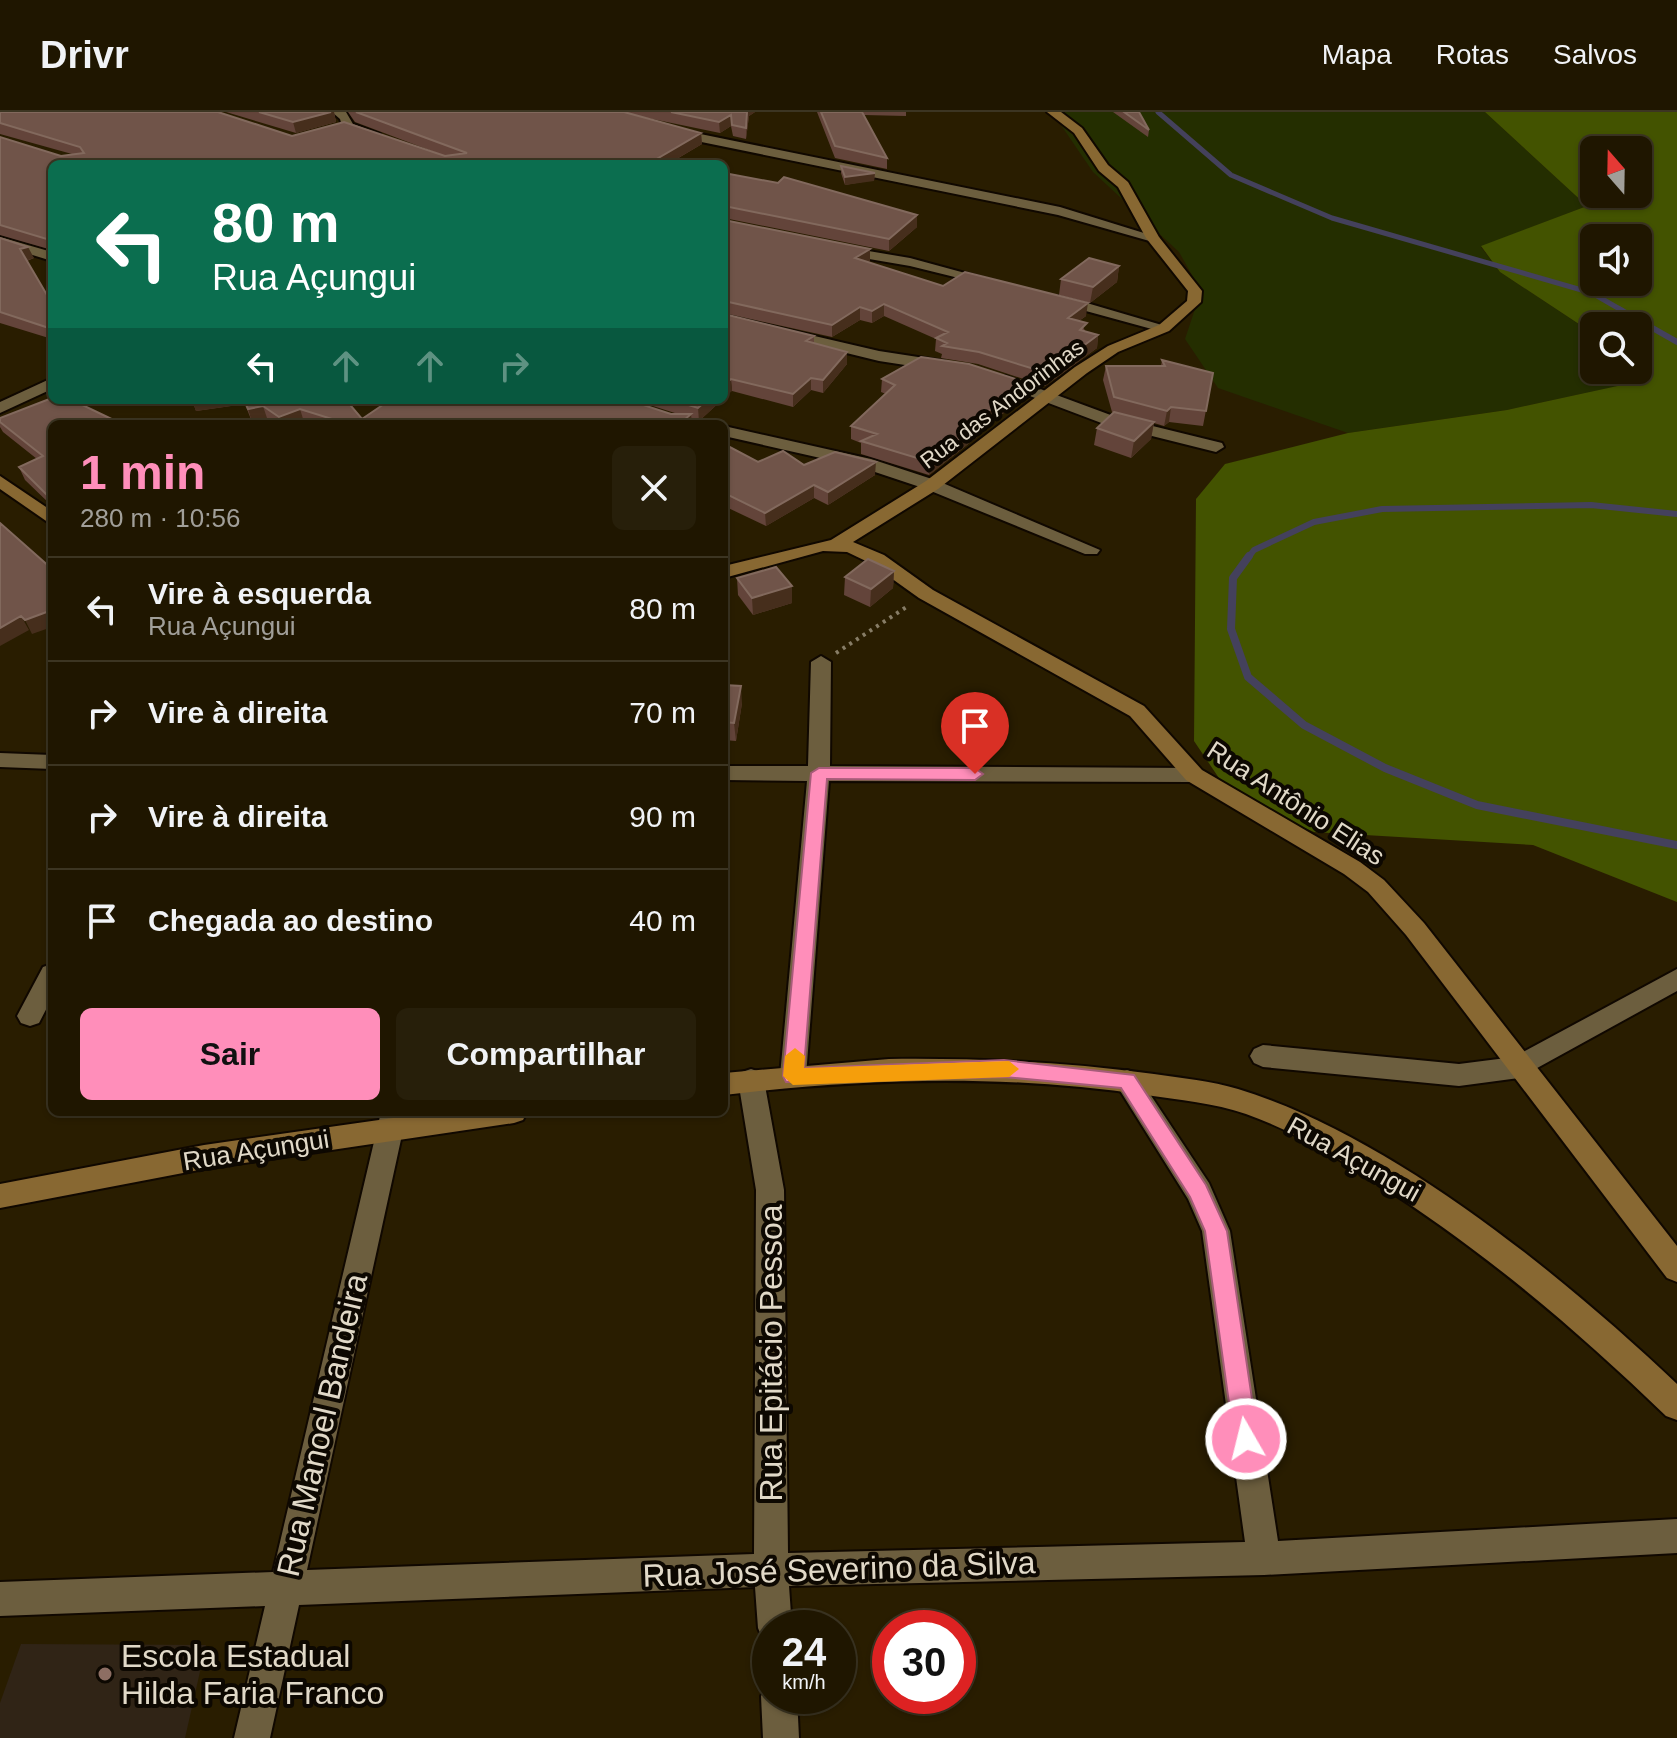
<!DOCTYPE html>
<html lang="pt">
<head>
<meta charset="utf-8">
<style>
  body { margin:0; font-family:Helvetica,sans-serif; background:#271f0a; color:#f1f3f6; height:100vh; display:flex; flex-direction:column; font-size:30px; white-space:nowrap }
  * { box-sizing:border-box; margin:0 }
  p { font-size:26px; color:#a19f99 }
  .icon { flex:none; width:44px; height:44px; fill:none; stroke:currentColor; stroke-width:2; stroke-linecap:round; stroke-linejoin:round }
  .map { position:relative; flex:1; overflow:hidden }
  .panel { position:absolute; left:48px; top:308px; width:680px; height:696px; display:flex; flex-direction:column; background:#1f1600; border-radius:12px; box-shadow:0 2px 6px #0004,0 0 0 2px #3c3522 }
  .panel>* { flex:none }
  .banner { position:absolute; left:48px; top:48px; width:680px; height:244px; border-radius:12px; box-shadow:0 2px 6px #0004,0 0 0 2px #3c3522; background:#0b6e4f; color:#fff; overflow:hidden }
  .needle { width:52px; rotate:340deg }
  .buttons { position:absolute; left:1580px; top:24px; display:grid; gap:16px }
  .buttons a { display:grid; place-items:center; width:72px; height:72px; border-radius:12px; background:#1f1600; box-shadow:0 2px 6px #0004,0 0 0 2px #3c3522; font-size:40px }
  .speed { position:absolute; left:752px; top:1498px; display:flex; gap:16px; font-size:40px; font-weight:700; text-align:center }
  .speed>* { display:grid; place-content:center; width:104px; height:104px; border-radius:50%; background:#1f1600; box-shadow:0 2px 6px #0004,0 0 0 2px #3c3522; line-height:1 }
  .speed small { font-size:20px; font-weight:400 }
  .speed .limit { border:12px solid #d22; background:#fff; color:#111 }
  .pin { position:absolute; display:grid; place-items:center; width:68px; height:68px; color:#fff; margin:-82px -34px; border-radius:50% 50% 50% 0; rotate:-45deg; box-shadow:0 0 8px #0007 }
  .pin .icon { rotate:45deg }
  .me { position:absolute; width:88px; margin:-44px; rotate:352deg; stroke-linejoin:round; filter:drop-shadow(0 0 6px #0008) }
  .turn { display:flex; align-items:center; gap:28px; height:168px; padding:0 32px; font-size:36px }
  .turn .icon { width:104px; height:104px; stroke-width:2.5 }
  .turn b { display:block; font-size:56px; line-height:68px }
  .lanes { display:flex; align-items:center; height:76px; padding:0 32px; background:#0003; justify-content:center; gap:40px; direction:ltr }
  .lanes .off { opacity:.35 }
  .round { display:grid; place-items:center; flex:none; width:84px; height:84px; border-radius:12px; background:#271f0a }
  .head { display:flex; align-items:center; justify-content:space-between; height:136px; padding:0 32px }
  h1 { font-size:48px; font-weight:800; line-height:60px; color:#ff8eba }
  .primary-button { display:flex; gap:16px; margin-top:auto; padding:16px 32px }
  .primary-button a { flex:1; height:92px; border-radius:12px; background:#ff8eba; color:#111; font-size:32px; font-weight:800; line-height:92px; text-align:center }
  .primary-button a+a { background:#271f0a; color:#f1f3f6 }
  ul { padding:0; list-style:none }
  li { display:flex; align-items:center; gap:24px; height:104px; padding:0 32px; border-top:2px solid #3c3522 }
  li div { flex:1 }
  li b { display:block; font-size:30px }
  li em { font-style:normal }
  header { display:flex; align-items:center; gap:48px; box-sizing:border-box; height:112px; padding:0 40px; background:#1f1600; border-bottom:2px solid #3c3522 }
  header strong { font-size:38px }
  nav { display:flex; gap:44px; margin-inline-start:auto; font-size:28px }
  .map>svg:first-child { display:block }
  .education { fill:#302416 }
  .green { fill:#242e00 }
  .forest { fill:#435300; fill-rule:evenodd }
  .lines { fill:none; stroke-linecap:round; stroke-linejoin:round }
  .stream-far2 { stroke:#44415c; stroke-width:5 }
  .stream-far1 { stroke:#44415c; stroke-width:6 }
  .stream { stroke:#44415c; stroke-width:8 }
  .street-casing { stroke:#100800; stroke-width:4 }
  .secondary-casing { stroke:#100800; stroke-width:4 }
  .path { stroke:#877d66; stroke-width:4; stroke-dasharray:3 5; stroke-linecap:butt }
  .street { fill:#6c5e3e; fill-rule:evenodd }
  .secondary { fill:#886832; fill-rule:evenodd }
  .wall { fill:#63443a }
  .shaded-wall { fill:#462e1c }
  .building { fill:#705449; stroke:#82695d; stroke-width:2 }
  .route { fill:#ff8eba; stroke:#a65c79; stroke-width:2 }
  .slow { fill:#f59e0b }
  .education-dot { fill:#8d6e63; stroke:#0d0801; stroke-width:3 }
  .labels { text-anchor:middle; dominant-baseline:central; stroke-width:8; stroke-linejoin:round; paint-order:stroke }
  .far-street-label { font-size:22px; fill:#e1d9c8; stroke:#0d0801 }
  .street-label { font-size:26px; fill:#e1d9c8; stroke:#0d0801 }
  .near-street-label { font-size:32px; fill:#e1d9c8; stroke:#0d0801 }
  .near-poi-label { font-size:32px; fill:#e1d9c8; stroke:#0d0801; text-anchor:start }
</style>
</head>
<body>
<header>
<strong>Drivr</strong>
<nav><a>Mapa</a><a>Rotas</a><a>Salvos</a></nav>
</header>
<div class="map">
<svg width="1677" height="1626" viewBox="0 0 1677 1626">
  <rect width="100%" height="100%" fill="#291d00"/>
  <!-- education -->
  <path class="education" d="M21,1532L206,1533L185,1626H0V1591Z"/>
  <!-- green -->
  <path class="green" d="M1052,0H1485L1587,94L1481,135L1500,160L1594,222V258H1622L1623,273L1507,298L1348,321L1218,276L1185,227L1201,179L1179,140L1093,60Z"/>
  <!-- forest -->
  <path class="forest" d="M1485,0H1677V790L1533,733L1314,720L1231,684L1194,629L1196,387L1225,352L1348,321L1507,298L1622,273V258H1638V214H1594V222L1500,160L1481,134L1587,94ZM1594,38H1638V82H1594ZM1594,126H1638V170H1594Z"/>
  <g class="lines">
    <!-- stream-far2 -->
    <path class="stream-far2" d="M1158,0L1231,63L1332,106L1592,181L1623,199"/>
    <!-- stream-far1 -->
    <path class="stream-far1" d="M1619,197L1677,230
      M1248,446L1254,438L1314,410L1382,397L1591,393L1677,402"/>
    <!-- stream -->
    <path class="stream" d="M1249,444L1233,466L1231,517L1248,565L1304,613L1385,656L1477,693L1677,733"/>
    <!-- street casing -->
    <g class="street-casing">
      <path id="street" d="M332,0H346L353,12L380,22L374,26L343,17L340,7Z
        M671,16L1060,95L1160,126L1153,130L1058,103L667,23L665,20Z
        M0,125L52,140V149L0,133Z
        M839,134L910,146L998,170L991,174L910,154L834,141V135Z
        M1053,184H1063L1172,216L1159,219L1053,190Z
        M724,203L879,239L944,249L952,254L944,259L879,249L724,211Z
        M993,264H1005L1116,305L1222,331L1224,335L1216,340L1104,312L993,270Z
        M52,266V277L0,301V290Z
        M724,314L871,347L938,369L1100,438L1097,442H1085L926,377L860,355L724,324Z
        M821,544L831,550L830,654L1194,656L1205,663L1194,670L829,669L806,964L802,972L793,975L784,972L780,964L807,669L724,668V654H808L811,550Z
        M0,641L52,643V657L0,655Z
        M52,852V886L39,911L30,914L21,911L17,904L43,855Z
        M1677,857V879L1519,966L1459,974L1263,955L1254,951L1250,944L1254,937L1263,933L1459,952L1514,945Z
        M751,957L760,960L764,968L784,1078L788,1441L1245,1430L1202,1119L1188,1087L1114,969L1118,961L1127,958L1136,961L1209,1071L1230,1119L1278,1429L1677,1407V1441L1264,1463L789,1474L792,1516H770V1531L763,1528L758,1516L755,1475L299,1493L270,1626H234L265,1494L0,1504V1470L273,1460L381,1000H407L307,1458L754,1442L756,1078L738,968L742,960Z
        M770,1570V1584H797L799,1626H763L761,1584Z"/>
    </g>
    <!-- secondary casing -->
    <g class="secondary-casing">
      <path id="secondary" d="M1047,0H1061L1082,16L1108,53L1128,70L1159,125L1202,179L1201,190L1169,219L1118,240L1087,261L938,377L853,430L884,443L933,478L1144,594L1202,658L1360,750L1384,768L1424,811L1677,1134V1170L1667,1166L1406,823L1368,780L1344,762L1186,668L1130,604L919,486L870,451L847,440L823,439L724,466V454L831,428L926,369L1075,255L1108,234L1159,213L1187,189L1188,179L1146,126L1118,75L1099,59L1074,21Z
        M0,364L52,399V413L0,377Z
        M889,947C978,946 1066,950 1154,962C1182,966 1211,969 1238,977C1390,1023 1562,1163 1677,1272V1308L1666,1304C1577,1218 1484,1139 1380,1073C1338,1046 1294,1019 1246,1002C1214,991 1179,988 1146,983C1005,962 865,966 724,983V961Z
        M435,1000H527L523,1008L514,1011L204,1057L0,1096V1072L204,1033Z"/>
    </g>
    <!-- path -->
    <path class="path" d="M836,541L908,494"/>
    <!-- street -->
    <use href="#street" class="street"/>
    <!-- secondary -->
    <use href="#secondary" class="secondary"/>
  </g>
  <!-- wall -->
  <path class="wall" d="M0,0L292,24L445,44L355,10L348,0H755L749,4L746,27L733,24L731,14L720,21L633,3L701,21L702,32L670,51L52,52V138L0,123V25L61,44L72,42L0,22Z
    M226,0H334L336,10L296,21Z
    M805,0H906V4L864,3L887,46V57L835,46L817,0Z
    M1113,0H1139L1149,18L1148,25Z
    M841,54L875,61L874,68L845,73L841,61Z
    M724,61L917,115L889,139L724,106Z
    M724,108L870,149L868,150L943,174L1086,204L1079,209L1086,220L1098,223L1097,236L1045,274L978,252L941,246L942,242L935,239L936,227L884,204L872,211L860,208L832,225L724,201Z
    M0,126L34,146L27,149L47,183L52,185V227L0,211Z
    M1119,154L1117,170L1090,191L1059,183L1061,167Z
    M724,202L814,224V231L847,240V252L823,281L811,278L793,295L732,279Z
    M1162,248L1213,261L1203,314L1169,310L1164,314L1154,311L1151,327L1131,346L1094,333L1097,316L1114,301L1112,300L1103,268L1106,254H1161Z
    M882,267L1029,285L977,318V325L929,363L861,342V331L851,327V314L886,282L881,280Z
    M192,288H346L362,307L430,290H466L678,302L634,288H722L699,309L691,306L692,312H312L304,310L298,312H275L267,306L252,310L245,292L196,299Z
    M0,306L52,312V394L25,368L19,355L37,347L3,320L0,315Z
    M724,332L758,350L804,353L875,363L828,393L814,386L766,414L724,394Z
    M894,459L893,476L870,495L844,483L845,465Z
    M737,466L792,474V491L753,503L738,483Z
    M724,573L742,591L736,629L724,628Z"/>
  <!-- shaded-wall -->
  <path class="shaded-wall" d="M331,0H334L336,10L296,21L293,10Z
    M747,0H755L749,4L746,27Z
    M731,3V14L720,21L719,10Z
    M701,21L702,32L668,52L655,48Z
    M875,61L874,69L845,73V65Z
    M917,103V115L889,139V127Z
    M28,135L34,146L25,149L20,137Z
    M870,137V149L855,158V146Z
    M1119,154L1117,170L1090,191L1093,175Z
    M1088,191L1086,204L1066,218L1068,206Z
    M884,192V204L872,211V199Z
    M860,195V208L832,225V213Z
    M1098,223L1097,236L1045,274L1047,261Z
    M847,240V252L823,281V268Z
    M811,266V278L793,295V282Z
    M731,267L732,279L724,286V273Z
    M1031,272L1029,285L977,318V325L929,363L930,350L968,312Z
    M192,288H244L245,292L196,299Z
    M707,288H722L699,309L698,296Z
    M263,294L267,306L252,310L248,297Z
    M1171,295L1169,310L1164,314L1167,299Z
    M300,297L304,310L298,312H282L279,305Z
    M691,302L692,312H683V309Z
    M1154,310L1151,327L1131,346L1134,329Z
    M876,350L875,363L828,393V380Z
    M814,373V386L766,414L765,401Z
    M894,459L893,476L870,495L871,477Z
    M792,474V491L753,503L752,486Z
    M52,498V515L32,522L25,508Z
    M21,504L29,518L0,534V516Z
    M741,574L742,591L736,629L734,611Z"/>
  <!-- building -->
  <path class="building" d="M0,0H218L292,24L344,10L445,44L467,41L356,0H624L701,21L655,48L677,52H52V127L50,128L0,113V25L61,44L84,41L80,35L0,11Z
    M259,0H331L293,10Z
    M671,0H747L746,16L732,13L731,3L719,10Z
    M821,0H862L887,46L835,34Z
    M1124,0H1139L1149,18Z
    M841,54L875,61L845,65Z
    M724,61L778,71L784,65L917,103L889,127L724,94Z
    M724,108L870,137L855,146L943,174L965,160L1088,191L1068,206L1087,211L1080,218L1098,223L1047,261L979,240L942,234L947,231L936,226L948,220L884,192L872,199L860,195L832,213L724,189Z
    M0,126L28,135L20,137L47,183L52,185V217L0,200Z
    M1089,146L1119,154L1093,175L1061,167Z
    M724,202L814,224L806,229L847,240L823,268L811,266L793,282L731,267L724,273Z
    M921,245L969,252L1031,272L968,312H978L930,350L861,329L877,322L851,314L895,273L882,267Z
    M1162,248L1213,261L1206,299L1171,295L1167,299L1114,285L1106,254H1165Z
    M52,286V288H72L122,312H52V388L19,355L43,344L0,310V306Z
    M244,288H346L362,307L390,288H422L430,290L433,288H458L466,290L468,288H628L671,302H691L683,309L688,312H348L300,297L279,305L263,294L248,297Z
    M672,288H707L698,296Z
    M1114,300L1154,310L1134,329L1097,316Z
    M724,332L758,350L783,339L804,353L835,340L876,350L828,380L814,373L765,401L724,381Z
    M0,411L52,457V498L25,508L21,504L0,516Z
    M868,447L894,459L871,477L845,465Z
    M776,455L792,474L752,486L737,466Z
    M724,573L741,574L734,611L724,610Z"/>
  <!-- route -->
  <path class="route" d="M819,656H975L983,662L975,668L827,667L804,956L1004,948L1134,963L1206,1073L1227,1119L1258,1327L1255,1335L1246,1339L1238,1335L1234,1327L1205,1119L1190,1085L1121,976L1004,965L786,970L783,964L811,661Z"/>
  <!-- slow -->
  <path class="slow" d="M795,936L805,944L804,956L1009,949L1019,957L1009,965L793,973L783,964L785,944Z"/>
  <!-- markers -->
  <circle class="education-dot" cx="105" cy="1562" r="8"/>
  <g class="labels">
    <!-- far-street labels -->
    <g class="far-street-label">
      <text transform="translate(1002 292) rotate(-37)">Rua das Andorinhas</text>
    </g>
    <!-- street labels -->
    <g class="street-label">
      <text transform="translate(1296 691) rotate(33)">Rua Antônio Elias</text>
      <text transform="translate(256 1038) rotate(-9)">Rua Açungui</text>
      <text transform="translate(1354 1047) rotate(29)">Rua Açungui</text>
    </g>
    <!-- near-street labels -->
    <g class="near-street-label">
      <text transform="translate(771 1241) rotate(-90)">Rua Epitácio Pessoa</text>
      <text transform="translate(322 1313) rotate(-77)">Rua Manoel Bandeira</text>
      <text transform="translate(839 1457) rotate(-2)">Rua José Severino da Silva</text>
    </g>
    <!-- near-poi labels -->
    <g class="near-poi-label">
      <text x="121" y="1544">Escola Estadual<tspan x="121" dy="37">Hilda Faria Franco</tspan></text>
    </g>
  </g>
</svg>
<div class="buttons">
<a><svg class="needle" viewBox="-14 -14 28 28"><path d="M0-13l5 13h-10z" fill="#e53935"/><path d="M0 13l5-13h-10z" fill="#a19f99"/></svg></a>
<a><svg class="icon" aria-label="sound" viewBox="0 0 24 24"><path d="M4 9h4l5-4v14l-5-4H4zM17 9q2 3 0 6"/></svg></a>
<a><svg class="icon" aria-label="search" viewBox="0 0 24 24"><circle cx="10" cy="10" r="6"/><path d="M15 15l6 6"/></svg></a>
</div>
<div class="speed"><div>24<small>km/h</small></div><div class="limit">30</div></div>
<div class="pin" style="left:975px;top:662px;background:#d93025"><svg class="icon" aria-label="arrive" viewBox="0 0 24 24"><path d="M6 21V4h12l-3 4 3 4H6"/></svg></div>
<svg class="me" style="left:1246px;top:1327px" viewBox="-20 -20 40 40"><circle r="17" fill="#ff8eba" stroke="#fff" stroke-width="3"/><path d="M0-11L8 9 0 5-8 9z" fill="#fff"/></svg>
<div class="banner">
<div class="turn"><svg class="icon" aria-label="left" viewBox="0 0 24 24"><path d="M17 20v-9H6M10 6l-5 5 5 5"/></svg><div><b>80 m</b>Rua Açungui</div></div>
<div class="lanes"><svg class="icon" aria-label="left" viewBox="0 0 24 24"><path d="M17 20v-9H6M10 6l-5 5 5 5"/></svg><svg class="icon off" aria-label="ahead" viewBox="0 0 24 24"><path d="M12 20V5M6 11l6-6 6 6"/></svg><svg class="icon off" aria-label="ahead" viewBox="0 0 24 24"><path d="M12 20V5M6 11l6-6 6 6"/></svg><svg class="icon off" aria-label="right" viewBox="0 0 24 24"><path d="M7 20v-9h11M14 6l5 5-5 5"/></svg></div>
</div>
<section class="panel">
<div class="head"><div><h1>1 min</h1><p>280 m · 10:56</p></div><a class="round"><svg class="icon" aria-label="close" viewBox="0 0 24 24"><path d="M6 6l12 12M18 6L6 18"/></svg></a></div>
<ul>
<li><svg class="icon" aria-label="left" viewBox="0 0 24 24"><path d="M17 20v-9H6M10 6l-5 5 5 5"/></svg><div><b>Vire à esquerda</b><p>Rua Açungui</p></div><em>80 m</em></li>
<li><svg class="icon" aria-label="right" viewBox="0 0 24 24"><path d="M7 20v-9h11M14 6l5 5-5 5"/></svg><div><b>Vire à direita</b></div><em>70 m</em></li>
<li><svg class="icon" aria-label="right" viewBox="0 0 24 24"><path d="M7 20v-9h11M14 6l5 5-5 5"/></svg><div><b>Vire à direita</b></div><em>90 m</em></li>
<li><svg class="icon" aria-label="arrive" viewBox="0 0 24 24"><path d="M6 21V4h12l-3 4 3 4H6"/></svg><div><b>Chegada ao destino</b></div><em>40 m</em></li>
</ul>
<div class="primary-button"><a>Sair</a><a>Compartilhar</a></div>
</section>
</div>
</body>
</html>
